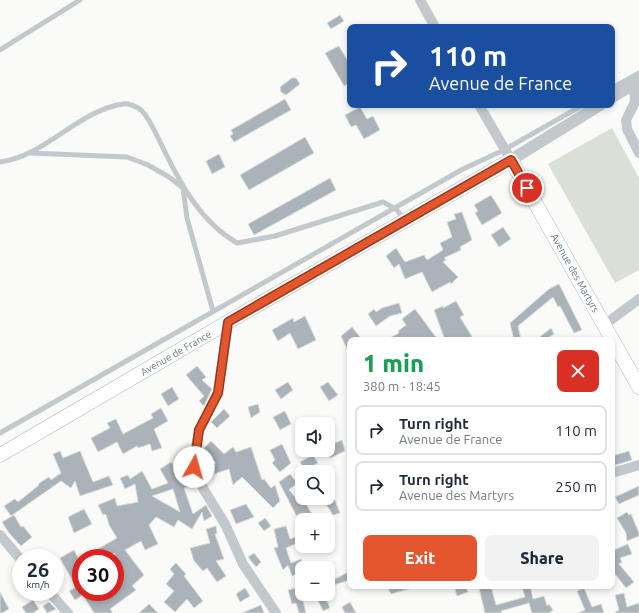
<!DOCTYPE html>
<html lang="en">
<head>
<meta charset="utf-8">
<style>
  body { margin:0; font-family:Ubuntu,sans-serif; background:#f2f2f3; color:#1f2937; height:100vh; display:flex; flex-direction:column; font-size:15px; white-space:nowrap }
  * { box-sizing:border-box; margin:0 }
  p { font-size:13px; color:#747a83 }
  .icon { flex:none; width:22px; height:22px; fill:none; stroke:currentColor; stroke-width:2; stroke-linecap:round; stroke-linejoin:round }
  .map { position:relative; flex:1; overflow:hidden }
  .side { position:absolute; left:347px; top:337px; width:268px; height:252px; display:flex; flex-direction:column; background:#fff; border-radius:8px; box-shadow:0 2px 6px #0003 }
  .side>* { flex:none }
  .guide { position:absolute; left:347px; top:24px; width:268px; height:84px; border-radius:8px; box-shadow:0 2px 6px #0003; background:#1a4fa0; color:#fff; overflow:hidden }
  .buttons { position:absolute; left:295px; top:417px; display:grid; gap:8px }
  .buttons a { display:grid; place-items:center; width:40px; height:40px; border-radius:8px; background:#fff; box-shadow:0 2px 6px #0003; font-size:20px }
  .speed { position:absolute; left:12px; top:549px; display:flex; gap:8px; font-size:20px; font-weight:700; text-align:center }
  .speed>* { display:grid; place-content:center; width:52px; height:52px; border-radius:50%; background:#fff; box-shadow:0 2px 6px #0003; line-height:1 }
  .speed small { font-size:10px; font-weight:400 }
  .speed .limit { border:6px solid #d22; background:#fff; color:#111 }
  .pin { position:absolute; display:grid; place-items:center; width:34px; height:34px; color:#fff; margin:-17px; border:2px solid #fff; border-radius:50%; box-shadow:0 1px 4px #0007 }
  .me { position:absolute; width:44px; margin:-22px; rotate:7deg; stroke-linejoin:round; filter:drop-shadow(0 0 3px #0008) }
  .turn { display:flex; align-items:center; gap:14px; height:84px; padding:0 16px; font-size:18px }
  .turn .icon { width:52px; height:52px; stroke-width:2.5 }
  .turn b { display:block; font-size:28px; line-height:34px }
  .round { display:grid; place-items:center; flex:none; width:42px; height:42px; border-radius:8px; background:#f2f2f3 }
  .headline { display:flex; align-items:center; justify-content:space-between; height:68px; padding:0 16px }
  h1 { font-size:24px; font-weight:800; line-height:30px; color:#1e9e55 }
  .cta { display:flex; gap:8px; margin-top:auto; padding:8px 16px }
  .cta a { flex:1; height:46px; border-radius:8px; background:#e4572e; color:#fff; font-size:16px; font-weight:800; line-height:46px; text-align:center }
  .cta a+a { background:#f2f2f3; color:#1f2937 }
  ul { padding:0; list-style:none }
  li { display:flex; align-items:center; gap:12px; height:50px; margin:0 8px 6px; padding:0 8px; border:2px solid #e0e1e3; border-radius:8px }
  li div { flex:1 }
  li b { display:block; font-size:15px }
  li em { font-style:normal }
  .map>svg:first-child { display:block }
  .green { fill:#dadfd7 }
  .building { fill:#aab3b9; stroke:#dcdcda; fill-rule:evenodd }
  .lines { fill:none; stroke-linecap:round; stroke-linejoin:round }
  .secondary-casing { stroke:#b3babf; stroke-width:15 }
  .service { stroke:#c3c8cc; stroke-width:5 }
  .minor { stroke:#c3c8cc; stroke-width:10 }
  .tertiary { stroke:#c3c8cc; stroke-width:12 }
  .secondary { stroke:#fff; stroke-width:14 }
  .route-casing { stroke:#94391e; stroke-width:10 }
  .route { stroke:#e4572e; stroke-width:7 }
  .labels { text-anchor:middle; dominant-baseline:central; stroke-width:4; stroke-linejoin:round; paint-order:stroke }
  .street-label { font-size:10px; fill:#657683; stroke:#fff }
</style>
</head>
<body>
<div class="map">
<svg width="639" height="613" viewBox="0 0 639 613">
  <rect width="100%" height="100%" fill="#fafaf8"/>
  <!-- green -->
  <path class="green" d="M612,128L639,178V270L615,283L548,164Z"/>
  <!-- building -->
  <path class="building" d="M340,15L344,21L331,29L327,23Z
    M339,46L350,65V83L344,86L325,53Z
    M292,78H296L300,84L286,95L281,92L280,87Z
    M285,99L291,110L234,142L230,136L233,134L231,130Z
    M360,107L367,119L373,116L380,130L364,139L356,125L351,127L345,115Z
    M305,137L314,153L249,190L240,175Z
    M219,154L225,167L212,174L206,161Z
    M330,178L336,190L254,235L248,224Z
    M491,195L502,213L482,225L475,213L478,211L474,205Z
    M462,212L472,240L460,247L461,250L444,258L446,260L443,262L458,277L451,284L450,282L432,292L422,272L405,279L399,264L394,268L386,256L396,248L405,262L424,255L427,260L443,250L440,243L452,237L447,222L456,219L454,214Z
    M503,227L511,239L499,247L491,235Z
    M559,284L582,330L574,333L560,306L558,307L553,297L518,326L521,340H514L510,323L549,289Z
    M456,301L464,315L460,317L474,340H445L434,310L443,306V308Z
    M399,303L402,313L390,316L376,326L368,314L374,309L376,312L382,308Z
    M415,309L438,340H386L399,333L398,331L406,325L402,319Z
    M305,316L316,340L298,349L290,333L278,341L272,330L293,318L294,322Z
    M352,327L360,337L356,340H350V355L341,336Z
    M551,328L554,334L545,340H536Z
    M197,366L206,377L202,380L212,389L204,406L199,401L204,396L186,375Z
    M288,382L293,390L281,399L275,390Z
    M328,382L338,395L329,401L320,387Z
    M172,387L179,399L168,406L161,394Z
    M258,404L260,412L251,418L248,407Z
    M161,408L168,421L154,429L162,448L152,451L150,444L138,448L137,446L123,454L117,442L98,452L91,438L110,428L107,423L116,419L123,434L153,418L151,414Z
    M224,409L230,416L217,428L211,422Z
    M285,411L291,424L280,430L273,417Z
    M342,440L345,451L330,458L326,450H328V446Z
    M211,441L224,454L233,447L236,452L251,447L262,480L264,479L271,488L275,485L280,501L273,508L242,477L233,485L229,469L211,475L208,466L216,463L203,449Z
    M282,444L291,463L280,472L272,463L275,460L270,450Z
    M60,451L63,458L80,451L93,482L109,476L113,485L80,496L75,481L71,488L61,481L11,516L4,506L15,499L18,502L39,485L38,484L49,477L51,480L61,473L53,454Z
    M629,451L632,460L612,466V456Z
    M313,455L318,463L305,470L300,462Z
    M171,462L180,477L188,474L192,486L184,488L193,514L206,505L212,516L204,521L202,512L192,529L178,520L174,527L156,517L149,525L158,544L145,550L141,541L125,550L144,575L132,586L136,590L110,609L113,613H94L81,592H115V553L106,558H82L117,538L109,525L106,514L103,515L98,505L115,498L117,506L138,502L135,484L125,489L120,478L128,475L130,479L142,471L152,489L168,483L160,469ZM173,489L180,512L152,496Z
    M290,474L297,483L289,490L296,498H320L321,500L306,504L312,514L299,521L279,482Z
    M639,486V495L619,504L615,497Z
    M322,498H334L340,513L333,515Z
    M246,504L254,517L236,524L230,510Z
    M84,509L92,524L74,533L68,517Z
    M627,512L629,515L631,514L639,533V536L627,541L626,533L617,518Z
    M14,515L21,527L23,526L32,537L21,546L9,533L2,522Z
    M265,518L271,526L264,531L258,523Z
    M216,526L217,533L215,534L224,559L216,561L226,576L217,582L207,568L203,571L194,561L190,548L210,543L206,529Z
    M286,526L290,539L298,536L300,542L286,548L291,563L301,559L305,568H302V572L292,576L288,565L283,570L274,548L278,547L274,529Z
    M628,544L632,554L620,558L622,562L619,564L634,582L626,588L612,570V551Z
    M74,550L81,563V596L75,600L69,591L76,587L60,558Z
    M254,553L261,562L256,567L248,557Z
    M176,563L186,574L184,576L203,601L194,608L187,599L175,612L164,602L174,591L166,584L174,574L170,569Z
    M350,571V580L330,586L328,583Z
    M387,586H412V588L391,594Z
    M454,586H466L468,592L457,596Z
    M491,586L496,605L525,597L522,586H530L533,599L544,596L547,606L549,604L553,610L549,613H532L529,603L501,611L502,613H485L479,588Z
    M300,587L303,601L306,613H299L296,603L292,604L288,590Z
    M245,588L250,596L240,602L236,594Z
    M584,588L592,607L601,604L604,613H578L585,610L577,591Z
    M0,592L9,609L2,613H0Z
    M624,593L627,607L639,603V613H614L619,610L615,595Z
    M315,594H324L330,608L323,611Z
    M33,600L39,609L33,613H26L22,607Z
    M49,602L56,609L47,613L43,606Z
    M350,602L356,613H345L342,607Z
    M149,604L158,613H139Z
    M261,605L264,613H242Z"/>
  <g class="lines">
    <!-- secondary casing -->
    <g class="secondary-casing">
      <path id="secondary" d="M0,455L247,311L511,160L639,387"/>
    </g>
    <!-- service -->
    <path class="service" d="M0,50L80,0
      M612,88L639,73
      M30,153L127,157L148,165L169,177L183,188L187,218L213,311
      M0,162C46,156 77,111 123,104C129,103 138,107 142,111C150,119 158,138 163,148C181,185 201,222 237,243L275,236L383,202L396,209L404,219
      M0,433L463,169L504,150L583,105"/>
    <!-- minor -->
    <path class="minor" d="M420,0L435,27
      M634,83L635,102L626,120L627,129L639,153
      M479,105L511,160
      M228,322L218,393L199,430L193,465L204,490L225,524L243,564L276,613
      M604,325L639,299
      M612,473L639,465
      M0,535L21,560
      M49,592L68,613"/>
    <!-- tertiary -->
    <path class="tertiary" d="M612,97L639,81
      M511,160L600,105"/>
    <!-- secondary -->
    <use href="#secondary" class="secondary"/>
  </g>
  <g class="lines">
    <!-- route casing -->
    <g class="route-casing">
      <path id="route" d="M194,467L199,430L218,393L228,322L511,160L527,188"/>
    </g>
    <!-- route -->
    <use href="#route" class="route"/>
  </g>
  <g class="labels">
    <!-- street labels -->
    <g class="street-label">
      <text transform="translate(575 273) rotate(61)">Avenue des Martyrs</text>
      <text transform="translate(176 353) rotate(-30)">Avenue de France</text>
    </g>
  </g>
</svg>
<div class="buttons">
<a><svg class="icon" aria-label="sound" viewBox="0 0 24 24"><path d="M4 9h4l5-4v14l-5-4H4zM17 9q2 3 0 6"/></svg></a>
<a><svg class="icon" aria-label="search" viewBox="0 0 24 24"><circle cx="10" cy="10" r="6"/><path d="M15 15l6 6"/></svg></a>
<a>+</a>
<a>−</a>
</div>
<div class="speed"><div>26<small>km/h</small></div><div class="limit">30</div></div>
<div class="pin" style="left:527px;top:188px;background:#d93025"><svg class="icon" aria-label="arrive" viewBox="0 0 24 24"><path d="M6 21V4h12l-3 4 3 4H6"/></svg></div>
<svg class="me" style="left:194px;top:467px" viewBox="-20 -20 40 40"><circle r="19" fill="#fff"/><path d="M0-13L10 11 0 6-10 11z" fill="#e4572e"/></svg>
<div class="guide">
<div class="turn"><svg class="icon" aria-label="right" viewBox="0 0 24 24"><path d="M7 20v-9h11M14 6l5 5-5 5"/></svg><div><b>110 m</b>Avenue de France</div></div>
</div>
<section class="side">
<div class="headline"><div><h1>1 min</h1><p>380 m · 18:45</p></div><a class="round" style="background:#d93025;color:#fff"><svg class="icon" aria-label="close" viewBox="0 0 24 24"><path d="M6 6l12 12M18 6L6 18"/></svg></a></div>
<ul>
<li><svg class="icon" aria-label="right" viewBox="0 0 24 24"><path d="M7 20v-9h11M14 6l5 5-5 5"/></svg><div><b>Turn right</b><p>Avenue de France</p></div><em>110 m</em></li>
<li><svg class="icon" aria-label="right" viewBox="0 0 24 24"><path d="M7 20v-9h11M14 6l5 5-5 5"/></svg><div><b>Turn right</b><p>Avenue des Martyrs</p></div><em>250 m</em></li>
</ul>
<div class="cta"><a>Exit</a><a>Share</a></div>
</section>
</div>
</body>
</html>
